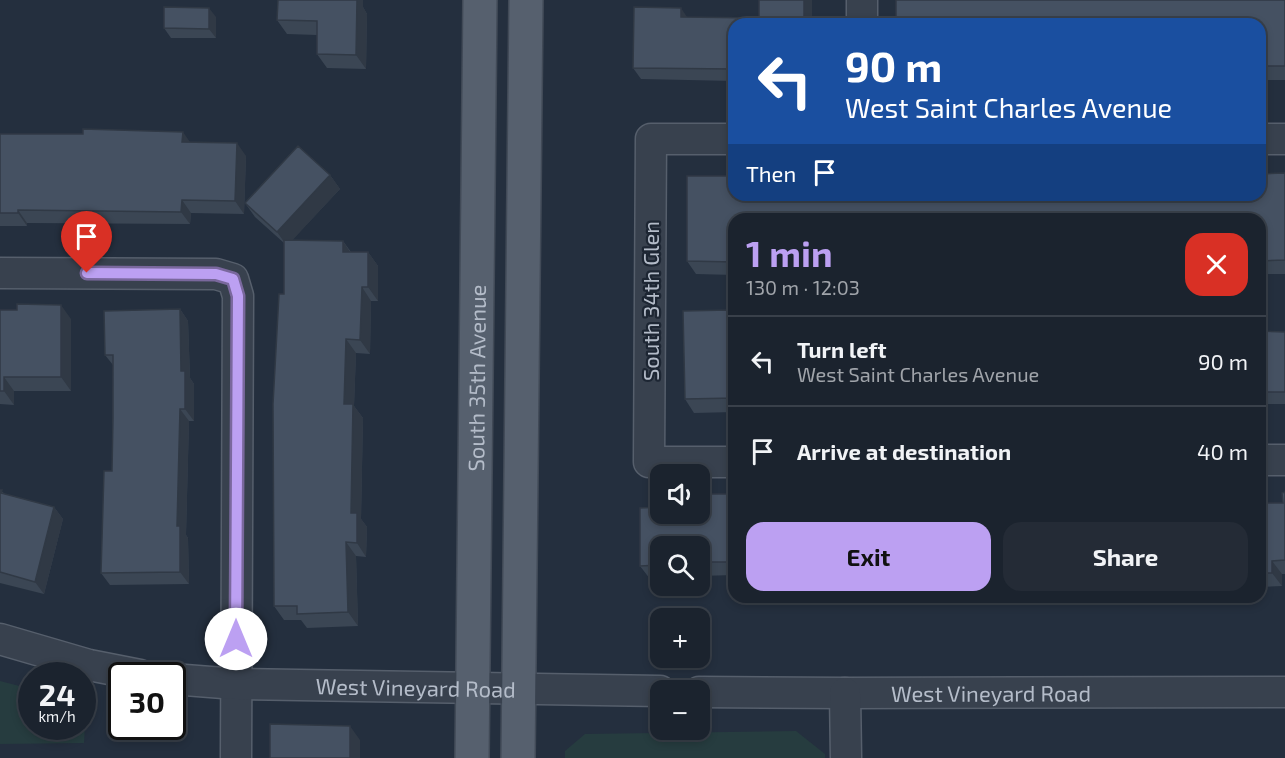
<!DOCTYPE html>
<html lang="en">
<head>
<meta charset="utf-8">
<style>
  body { margin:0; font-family:"Exo 2",sans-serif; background:#242b36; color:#f1f3f6; height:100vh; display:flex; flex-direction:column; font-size:22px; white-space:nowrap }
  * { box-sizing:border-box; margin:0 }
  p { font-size:20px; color:#a0a4aa }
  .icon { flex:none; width:33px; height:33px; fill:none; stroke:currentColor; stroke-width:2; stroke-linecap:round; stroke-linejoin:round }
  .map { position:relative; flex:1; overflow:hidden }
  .sheet { position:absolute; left:728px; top:213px; width:538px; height:390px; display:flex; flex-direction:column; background:#1b232e; border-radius:18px; box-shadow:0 3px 9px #0003,0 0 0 2px #39404a }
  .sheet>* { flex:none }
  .hud { position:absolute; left:728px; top:18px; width:538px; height:183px; border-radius:18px; box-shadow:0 3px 9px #0003,0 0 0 2px #39404a; background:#1a4fa0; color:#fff; overflow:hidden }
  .tools { position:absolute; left:650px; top:464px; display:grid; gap:12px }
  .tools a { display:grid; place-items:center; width:60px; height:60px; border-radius:12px; background:#1b232e; box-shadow:0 3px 9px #0003,0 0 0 2px #39404a; font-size:30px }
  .speed { position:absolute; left:18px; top:662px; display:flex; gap:12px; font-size:30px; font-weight:700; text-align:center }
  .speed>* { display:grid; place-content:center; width:78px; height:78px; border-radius:50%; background:#1b232e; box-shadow:0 3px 9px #0003,0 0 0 2px #39404a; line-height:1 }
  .speed small { font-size:15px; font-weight:400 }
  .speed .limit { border:3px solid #111; border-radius:9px; background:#fff; color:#111 }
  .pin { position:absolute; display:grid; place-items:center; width:51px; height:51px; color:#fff; margin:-62px -26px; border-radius:50% 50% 50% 0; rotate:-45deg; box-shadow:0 0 6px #0007 }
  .pin .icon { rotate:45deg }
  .me { position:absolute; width:66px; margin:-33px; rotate:0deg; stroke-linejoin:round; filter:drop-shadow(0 0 4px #0008) }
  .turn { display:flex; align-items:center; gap:21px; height:126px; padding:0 18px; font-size:27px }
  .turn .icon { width:78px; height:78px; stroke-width:2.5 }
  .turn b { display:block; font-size:42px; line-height:51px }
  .then { display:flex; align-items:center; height:57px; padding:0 18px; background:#0003; gap:12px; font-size:22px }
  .round { display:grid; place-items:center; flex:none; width:63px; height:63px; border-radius:18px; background:#242b36 }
  .summary { display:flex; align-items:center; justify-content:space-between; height:102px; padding:0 18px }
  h1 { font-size:36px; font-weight:700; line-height:45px; color:#bca0f2 }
  .action { display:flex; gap:12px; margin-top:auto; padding:12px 18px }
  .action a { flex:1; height:69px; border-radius:18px; background:#bca0f2; color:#111; font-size:24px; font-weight:700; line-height:69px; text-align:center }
  .action a+a { background:#242b36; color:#f1f3f6 }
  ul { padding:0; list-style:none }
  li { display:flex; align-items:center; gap:18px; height:90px; padding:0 18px; border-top:2px solid #39404a }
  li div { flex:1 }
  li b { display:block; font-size:22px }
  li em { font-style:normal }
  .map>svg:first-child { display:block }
  .green { fill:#263c3f }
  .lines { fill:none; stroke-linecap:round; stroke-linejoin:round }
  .minor-casing { stroke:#565f6c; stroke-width:33 }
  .major-casing { stroke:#414a57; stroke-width:36 }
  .minor { stroke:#38414e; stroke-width:30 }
  .major { stroke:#56606e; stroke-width:33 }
  .wall { fill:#3b4654 }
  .shaded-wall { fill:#303945 }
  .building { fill:#455162; stroke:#303945; stroke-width:1.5 }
  .route-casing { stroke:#7a689d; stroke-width:15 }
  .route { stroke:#bca0f2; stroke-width:10 }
  .labels { text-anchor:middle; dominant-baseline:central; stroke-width:4.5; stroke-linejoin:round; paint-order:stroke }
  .street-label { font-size:22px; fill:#b4bcc9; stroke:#1d2633 }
</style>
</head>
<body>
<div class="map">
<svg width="1285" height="758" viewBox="0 0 1285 758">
  <rect width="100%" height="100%" fill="#242f3e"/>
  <!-- green -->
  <path class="green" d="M0,681L31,689L32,726H82L83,703L86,704L84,743L0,744Z
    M796,731L825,754V758H565V751L585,734Z"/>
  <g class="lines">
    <!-- minor casing -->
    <g class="minor-casing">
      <g id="minor">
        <path d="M862,0V24"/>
        <path d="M734,139H651L649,462H734"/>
        <path d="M1260,139H1285"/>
        <path d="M0,273L216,274L233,279L238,296L236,758"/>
        <path d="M1260,460H1285"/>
        <path d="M0,639L89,665L140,675"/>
        <path id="s1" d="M172,679L236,684L660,691"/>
        <path id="s2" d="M699,692L845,693L1285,692"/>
        <path d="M845,693L846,758"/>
      </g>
    </g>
    <!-- major casing -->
    <g class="major-casing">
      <g id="major">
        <path id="s3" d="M472,758L480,0"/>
        <path d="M518,758L526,0"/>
      </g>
    </g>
    <!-- minor -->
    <use href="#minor" class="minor"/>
    <!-- major -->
    <use href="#major" class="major"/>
  </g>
  <!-- wall -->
  <path class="wall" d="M759,0H812V24H734V81L641,79L633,68L687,17L759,18Z
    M1285,0V80H1260V24Z
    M363,7L367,14L366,69L327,68L317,54V35L287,34L277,20Z
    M216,17V38H171L164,28Z
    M0,134L190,142L246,156L244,214L191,213L190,224L27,223V226H0Z
    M1285,173V274H1260V219H734V275L696,274L687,261V176H734V195H1260V174Z
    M330,175L340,189L292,240L343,241L351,252H368L378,266V301H371L370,354L356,353L354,406L363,418L361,519L367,527L366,557L356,556L358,626L307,628L301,620H284L274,606L284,294V243L255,217L245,203Z
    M180,309L188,321L190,378L194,384V421H189L186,535L188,538L189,584L110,585L101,573L112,471L113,365L105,355Z
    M0,310L71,319V391H14V405L0,404Z
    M729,310L734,317V412L694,413L685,399Z
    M1260,331L1285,332V404H1260Z
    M0,490L5,494L54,507L63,519L44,594L0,583Z
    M1285,492V574H1282V586L1260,587V503H1283Z
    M734,494V575L699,576V546H660V579H650L640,566L660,513Z
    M975,597H1021V599H977Z
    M1060,597H1155V602L1110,601L1108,599L1062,600Z"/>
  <!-- shaded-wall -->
  <path class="shaded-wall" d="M353,0H363V7L367,14L366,69L356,55Z
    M804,0H812V24H804Z
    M209,8L216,17V38L209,29Z
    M681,8L689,20L681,17Z
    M183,132L192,145L182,142Z
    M237,143L246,156L244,214L235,201Z
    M330,175L340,189L287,246L277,232Z
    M182,200L191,213L190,224L181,212Z
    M18,210L27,223V226L18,213Z
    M343,241L352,255L343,252Z
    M368,252L378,266V301L368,287Z
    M362,287L371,301L370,354L360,340Z
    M61,305L71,319V391L61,377Z
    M180,309L188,321L190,378L194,384V421L185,409L181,371Z
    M729,310L734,317V340L729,334Z
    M346,339L356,353L354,406L363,418L361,519L367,527L366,557L357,543L351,513L344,404Z
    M4,377L14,391V405L4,391Z
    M180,409L189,421L186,535L188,538L189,584L180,572L177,526Z
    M54,507L63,519L44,594L35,582Z
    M346,542L356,556L358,626L348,612Z
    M1272,561L1282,574V586L1272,573Z
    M350,726L360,740V758H350Z"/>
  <!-- building -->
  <path class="building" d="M278,0H357L356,55L317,54V21L277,20Z
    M759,0H804V24H734V69L633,68L634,7L681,8V17L759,18Z
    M896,0H1285V66H1260V24H896Z
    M164,7L209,8V29L164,28Z
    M83,129L183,132L182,142L237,143L235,201L182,200L181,212L18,210V213H0V134H83Z
    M298,146L330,175L277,232L245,203Z
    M1285,173V260L1260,261V219H734V262L687,261V176H734V195H1260V174Z
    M284,240L343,241V252H368V287H362L360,340L346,339L344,404H353L351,513H357V543L346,542L348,612L297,614V606H274L273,404L279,294H284Z
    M17,304L61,305V377H4V391H0V310H17Z
    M180,309L181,371H185V409H180L177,526H180V572L101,573L104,471H112L113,417V355H105L104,311Z
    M729,310V334H734V398L685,399L683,311Z
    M1260,331L1285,332V392H1260Z
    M0,490H2L1,493L54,507L35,582L0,572Z
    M1285,492V560L1272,561V573H1260V503H1283L1282,493Z
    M699,494H734V562H699V546H660V565L640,566V508L660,507V513H699Z
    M270,724L350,726V758H270Z"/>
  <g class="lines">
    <!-- route casing -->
    <g class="route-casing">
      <path id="route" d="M87,273L216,274L233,279L238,296L236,639"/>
    </g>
    <!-- route -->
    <use href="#route" class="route"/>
  </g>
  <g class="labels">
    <!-- street labels -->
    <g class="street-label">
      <text transform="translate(650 301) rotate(-90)">South 34th Glen</text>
      <text stroke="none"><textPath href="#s3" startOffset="380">South 35th Avenue</textPath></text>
      <text stroke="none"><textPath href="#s1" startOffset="244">West Vineyard Road</textPath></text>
      <text stroke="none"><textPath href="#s2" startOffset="292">West Vineyard Road</textPath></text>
    </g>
  </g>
</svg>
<div class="tools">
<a><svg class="icon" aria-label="sound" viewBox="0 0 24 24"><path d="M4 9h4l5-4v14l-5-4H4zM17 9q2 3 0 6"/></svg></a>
<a><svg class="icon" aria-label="search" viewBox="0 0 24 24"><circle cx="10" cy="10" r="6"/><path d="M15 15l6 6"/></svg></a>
<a>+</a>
<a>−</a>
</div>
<div class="speed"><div>24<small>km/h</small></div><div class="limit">30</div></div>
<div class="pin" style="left:87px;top:273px;background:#d93025"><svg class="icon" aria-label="arrive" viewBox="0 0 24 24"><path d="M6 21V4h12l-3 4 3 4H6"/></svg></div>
<svg class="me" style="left:236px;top:639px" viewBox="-20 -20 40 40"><circle r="19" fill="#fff"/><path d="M0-13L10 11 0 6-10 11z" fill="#bca0f2"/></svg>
<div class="hud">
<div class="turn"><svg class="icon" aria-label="left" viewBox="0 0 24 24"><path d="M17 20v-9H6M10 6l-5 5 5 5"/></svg><div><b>90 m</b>West Saint Charles Avenue</div></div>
<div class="then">Then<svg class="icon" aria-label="arrive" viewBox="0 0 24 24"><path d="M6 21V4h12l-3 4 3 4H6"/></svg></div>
</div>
<section class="sheet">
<div class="summary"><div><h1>1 min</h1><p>130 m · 12:03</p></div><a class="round" style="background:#d93025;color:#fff"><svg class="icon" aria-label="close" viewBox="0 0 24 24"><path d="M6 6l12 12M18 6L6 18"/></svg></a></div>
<ul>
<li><svg class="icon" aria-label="left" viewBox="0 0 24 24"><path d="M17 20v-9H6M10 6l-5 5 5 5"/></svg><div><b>Turn left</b><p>West Saint Charles Avenue</p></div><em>90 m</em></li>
<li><svg class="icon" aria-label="arrive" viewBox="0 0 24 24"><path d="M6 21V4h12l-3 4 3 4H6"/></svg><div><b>Arrive at destination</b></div><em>40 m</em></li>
</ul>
<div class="action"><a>Exit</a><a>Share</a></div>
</section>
</div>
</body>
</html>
